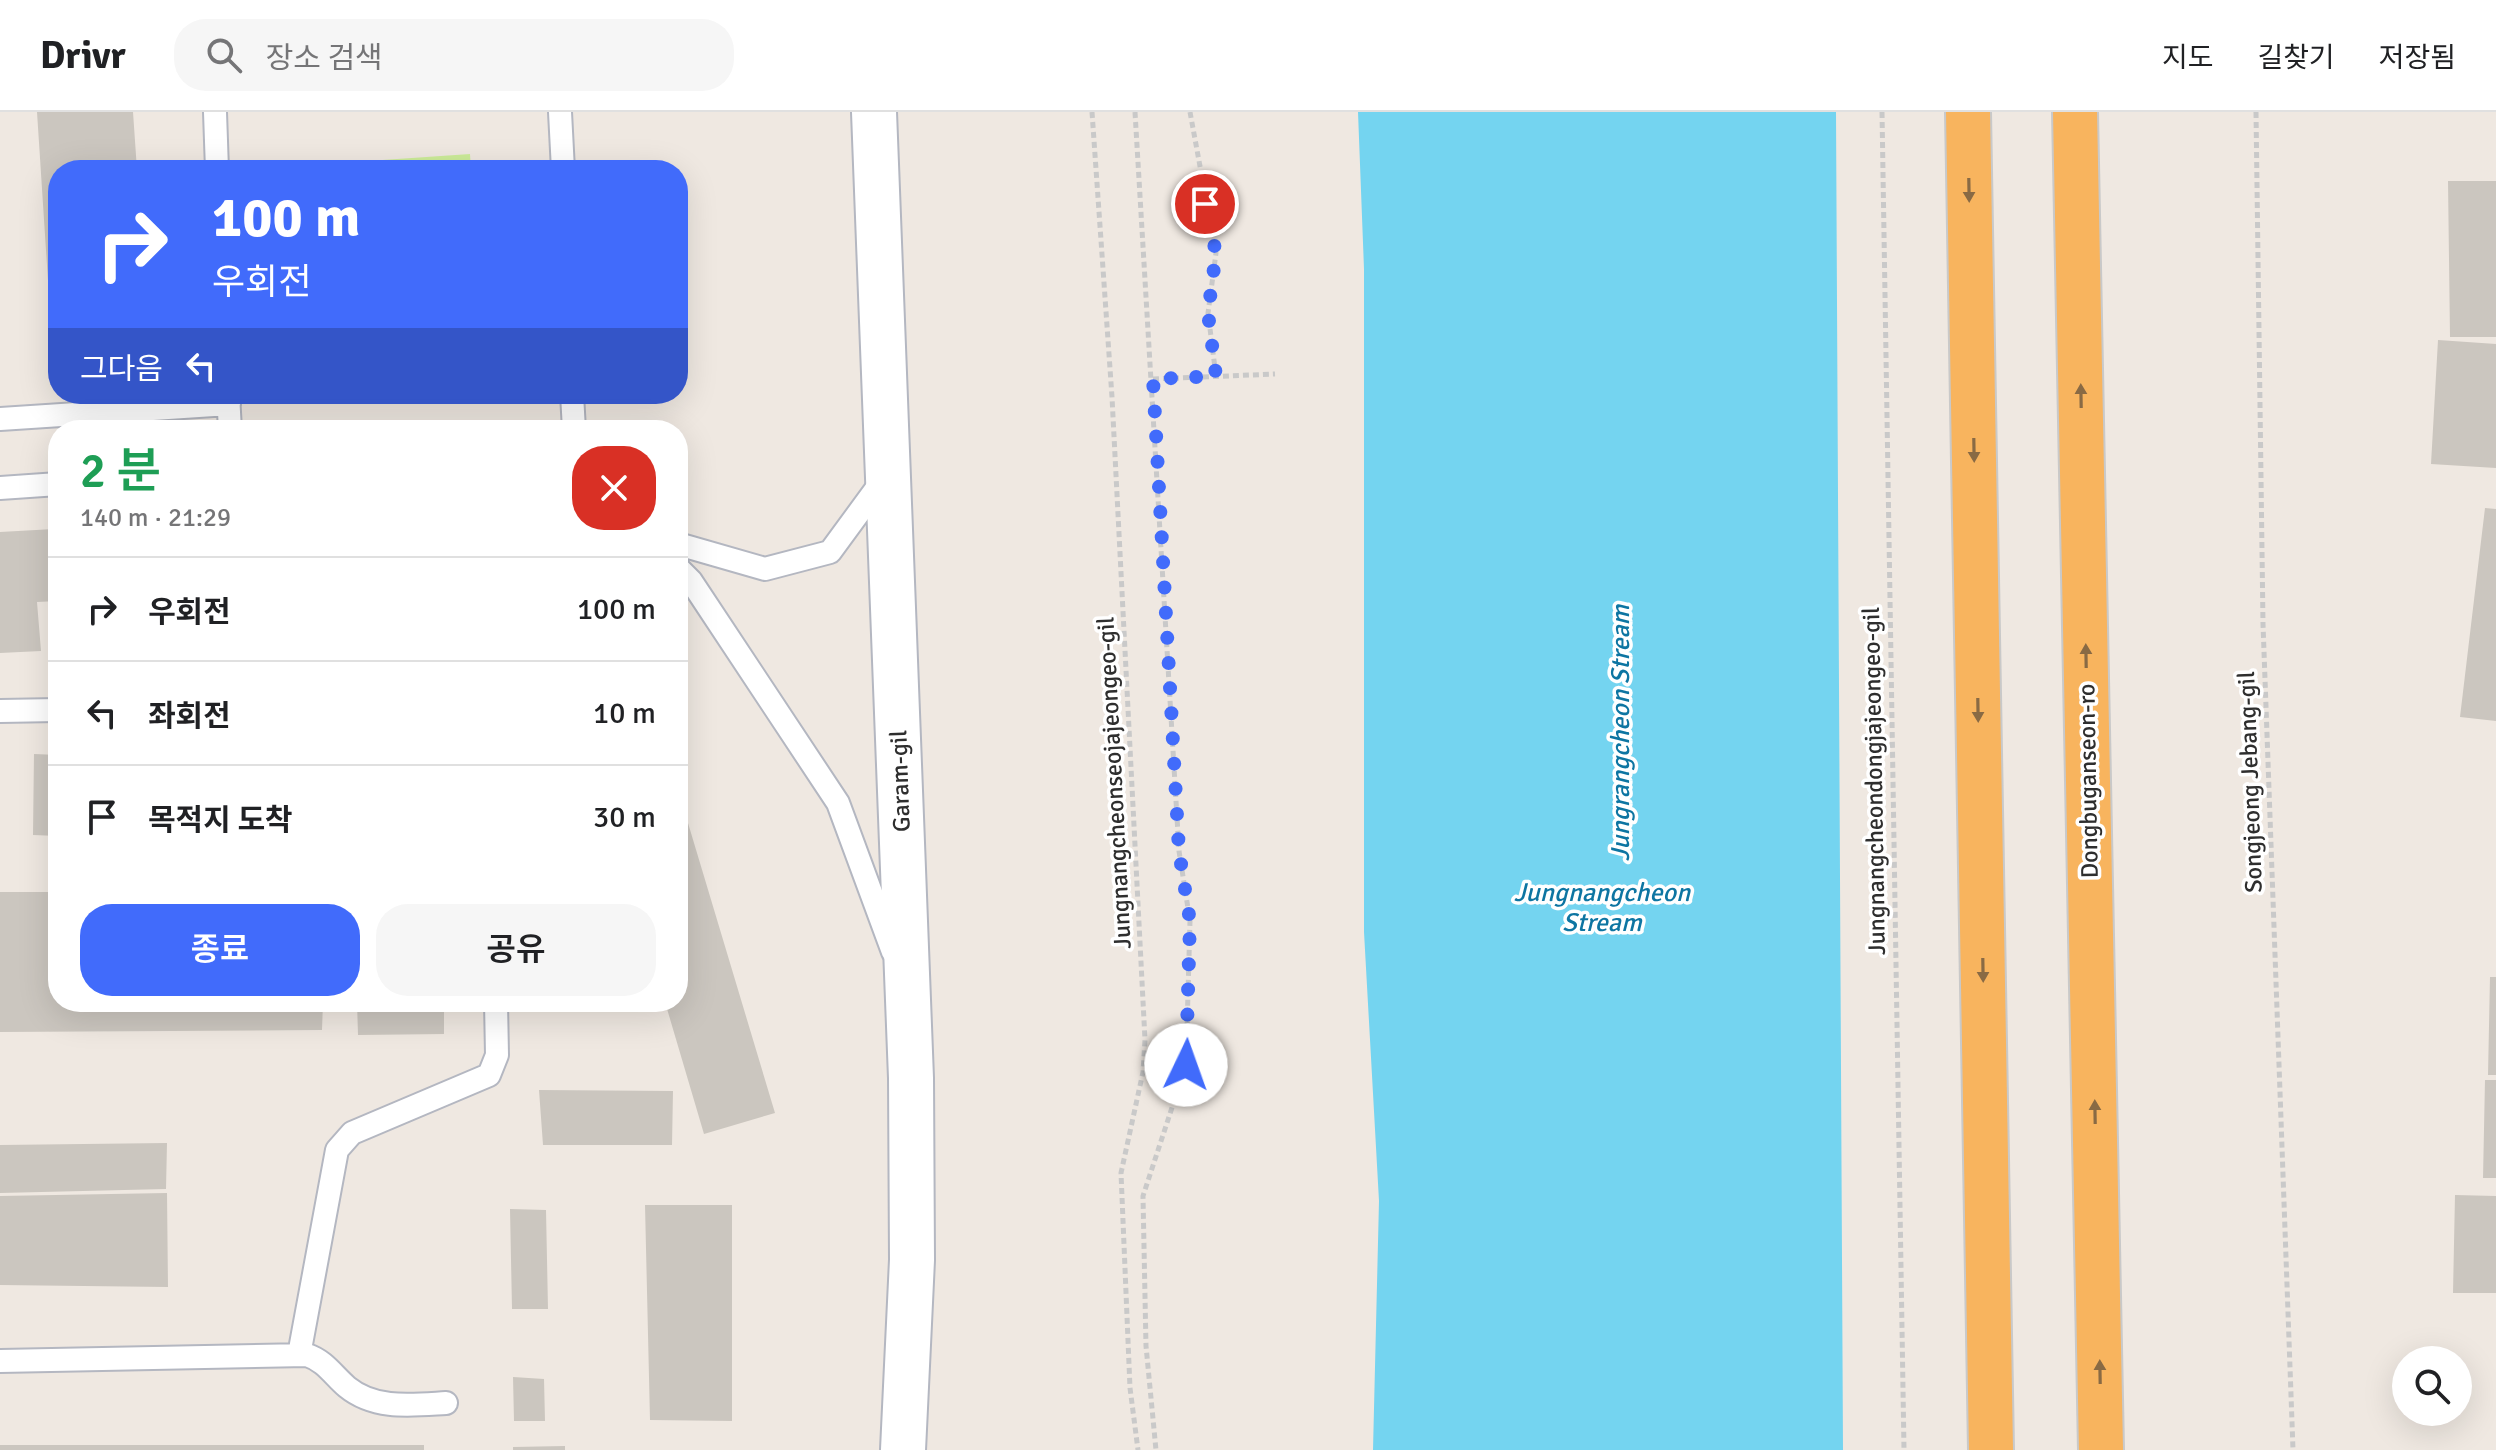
<!DOCTYPE html>
<html lang="ko">
<head>
<meta charset="utf-8">
<style>
  body { margin:0; font-family:Signika,"Noto Sans KR",sans-serif; background:#f6f6f6; color:#202124; height:100vh; display:flex; flex-direction:column; font-size:30px; white-space:nowrap }
  * { box-sizing:border-box; margin:0 }
  p { font-size:26px; color:#757577 }
  .icon { flex:none; width:44px; height:44px; fill:none; stroke:currentColor; stroke-width:2; stroke-linecap:round; stroke-linejoin:round }
  .map { position:relative; flex:1; overflow:hidden }
  .details { position:absolute; left:48px; top:308px; width:640px; height:592px; display:flex; flex-direction:column; background:#fff; border-radius:32px; box-shadow:0 8px 32px #0002 }
  .details>* { flex:none }
  .banner { position:absolute; left:48px; top:48px; width:640px; height:244px; border-radius:32px; box-shadow:0 8px 32px #0002; background:#416bfb; color:#fff; overflow:hidden }
  .buttons { position:absolute; left:2392px; top:1234px; display:grid; gap:16px }
  .buttons a { display:grid; place-items:center; width:80px; height:80px; border-radius:50%; background:#fff; box-shadow:0 8px 32px #0002; font-size:40px }
  .pin { position:absolute; display:grid; place-items:center; width:68px; height:68px; color:#fff; margin:-34px; border:4px solid #fff; border-radius:50%; box-shadow:0 2px 8px #0007 }
  .me { position:absolute; width:88px; margin:-44px; rotate:3deg; stroke-linejoin:round; filter:drop-shadow(0 0 6px #0008) }
  .turn { display:flex; align-items:center; gap:28px; height:168px; padding:0 32px; font-size:36px }
  .turn .icon { width:104px; height:104px; stroke-width:2.5 }
  .turn b { display:block; font-size:56px; line-height:68px }
  .then { display:flex; align-items:center; height:76px; padding:0 32px; background:#0003; gap:16px; font-size:30px }
  .round { display:grid; place-items:center; flex:none; width:84px; height:84px; border-radius:32px; background:#f6f6f6 }
  .head { display:flex; align-items:center; justify-content:space-between; height:136px; padding:0 32px }
  h1 { font-size:48px; font-weight:600; line-height:60px; color:#1e9e55 }
  .primary-button { display:flex; gap:16px; margin-top:auto; padding:16px 32px }
  .primary-button a { flex:1; height:92px; border-radius:32px; background:#416bfb; color:#fff; font-size:32px; font-weight:600; line-height:92px; text-align:center }
  .primary-button a+a { background:#f6f6f6; color:#202124 }
  ul { padding:0; list-style:none }
  li { display:flex; align-items:center; gap:24px; height:104px; padding:0 32px; border-top:2px solid #e0e0e0 }
  li div { flex:1 }
  li b { display:block; font-size:30px }
  li em { font-style:normal }
  header { display:flex; align-items:center; gap:48px; box-sizing:border-box; height:112px; padding:0 40px; background:#fff; border-bottom:2px solid #e0e0e0 }
  header strong { font-size:38px }
  nav { display:flex; gap:44px; margin-inline-start:auto; font-size:28px }
  .search { width:560px; height:72px; background:#f6f6f6; display:flex; align-items:center; gap:20px; box-sizing:border-box; padding:0 28px; border-radius:32px; color:#757577; font-size:30px }
  .map>svg:first-child { display:block }
  .pitch { fill:#ccec99 }
  .water { fill:#74d4f0 }
  .building { fill:#cbc6bf }
  .lines { fill:none; stroke-linecap:round; stroke-linejoin:round }
  .service-casing { stroke:#b4b7c1; stroke-width:26 }
  .tertiary-casing { stroke:#b4b7c1; stroke-width:48 }
  .trunk-casing { stroke:#c9c9c9; stroke-width:48 }
  .path { stroke:#c9c9c9; stroke-width:5; stroke-dasharray:6 4; stroke-linecap:butt }
  .service { stroke:#fff; stroke-width:22 }
  .tertiary { stroke:#fff; stroke-width:44 }
  .trunk { stroke:#f8b45e; stroke-width:44 }
  .oneway { fill:#896a44 }
  .route { stroke:#416bfb; stroke-width:14; stroke-dasharray:0 25.2 }
  .labels { text-anchor:middle; dominant-baseline:central; stroke-width:7; stroke-linejoin:round; paint-order:stroke }
  .street-label { font-size:24px; fill:#2e2e2e; stroke:#fff }
  .water-label { font-size:26px; font-style:italic; fill:#0d75a2; stroke:#fff }
</style>
</head>
<body>
<header>
<strong>Drivr</strong>
<div class="search"><svg class="icon" aria-label="search" viewBox="0 0 24 24"><circle cx="10" cy="10" r="6"/><path d="M15 15l6 6"/></svg>장소 검색</div>
<nav><a>지도</a><a>길찾기</a><a>저장됨</a></nav>
</header>
<div class="map">
<svg width="2496" height="1338" viewBox="0 0 2496 1338">
  <rect width="100%" height="100%" fill="#efe8e1"/>
  <!-- pitch -->
  <path class="pitch" d="M470,42L471,58H296L295,54Z
    M344,282H488V285L382,292Z"/>
  <!-- water -->
  <path class="water" d="M1358,0H1836L1843,1338H1373L1379,1089L1364,820V157Z"/>
  <!-- building -->
  <path class="building" d="M37,0H133L137,58H58V214L51,215Z
    M2448,69H2496V225H2450Z
    M2438,228L2496,232V356L2431,352Z
    M2485,396L2496,397V609L2460,605Z
    M54,417L58,489L37,490L41,539L0,541V420Z
    M34,642L58,643V724L33,723Z
    M679,681L775,1001L704,1022L665,890H678Z
    M0,780H58V890H323L322,918L0,920Z
    M2490,865H2496V963H2488Z
    M357,890H444V922L358,923Z
    M2485,968H2496V1066H2483Z
    M539,978L673,979L672,1033H543Z
    M167,1031L166,1077L0,1081V1033Z
    M167,1081L168,1175L0,1173V1084Z
    M2455,1083L2496,1084V1181H2453Z
    M645,1093H732V1309L650,1308Z
    M510,1097L546,1098L548,1197H512Z
    M513,1265L544,1267L545,1309H514Z
    M0,1333H424V1338H0Z
    M565,1334V1338H513V1335Z"/>
  <g class="lines">
    <!-- service casing -->
    <g class="service-casing">
      <path id="service" d="M215,0L217,58
        M560,0L563,58
        M228,282L230,318
        M572,282L574,318
        M0,307L229,292
        M0,376L58,372
        M678,432L765,457L830,440L885,365
        M678,456L691,469L838,691L893,840
        M0,599L58,598
        M299,1243L337,1038L352,1021L489,963L497,943L496,890
        M0,1249L307,1243C325,1249 333,1263 347,1275C375,1298 412,1293 446,1291"/>
    </g>
    <!-- tertiary casing -->
    <g class="tertiary-casing">
      <path id="tertiary" d="M874,0L911,966L912,1148L903,1338"/>
    </g>
    <!-- trunk casing -->
    <g class="trunk-casing">
      <path id="trunk" d="M1968,0L1991,1338
        M2075,0L2101,1338"/>
    </g>
    <!-- path -->
    <path class="path" d="M1092,0L1112,285L1145,928L1143,960L1121,1061L1130,1276L1138,1338
      M1135,0L1179,739L1190,809L1186,953L1143,1084L1146,1234L1156,1338
      M1190,0L1216,141L1208,201L1216,264
      M1882,0L1904,1338
      M2256,0L2263,512L2293,1338
      M1153,267L1275,262"/>
    <!-- service -->
    <use href="#service" class="service"/>
    <!-- tertiary -->
    <use href="#tertiary" class="tertiary"/>
    <!-- trunk -->
    <use href="#trunk" class="trunk"/>
  </g>
  <!-- one-way arrows -->
  <defs><path id="oneway-solid" d="M-6-.8H1V-3.2L6.5 0L1 3.2V.8H-6Z" transform="scale(2)"/></defs>
  <g class="oneway">
    <use href="#oneway-solid" transform="translate(1969 78) rotate(89)"/>
    <use href="#oneway-solid" transform="translate(2081 284) rotate(-91)"/>
    <use href="#oneway-solid" transform="translate(1974 338) rotate(89)"/>
    <use href="#oneway-solid" transform="translate(2086 544) rotate(-91)"/>
    <use href="#oneway-solid" transform="translate(1978 598) rotate(89)"/>
    <use href="#oneway-solid" transform="translate(1983 858) rotate(89)"/>
    <use href="#oneway-solid" transform="translate(2095 1000) rotate(-91)"/>
    <use href="#oneway-solid" transform="translate(2100 1260) rotate(-91)"/>
  </g>
  <g class="lines">
    <!-- route -->
    <path class="route" d="M1186,953L1190,809L1179,739L1153,267L1216,264L1208,201L1216,141L1205,92"/>
  </g>
  <g class="labels">
    <!-- street labels -->
    <g class="street-label">
      <text transform="translate(900 669) rotate(-92)">Garam-gil</text>
      <text transform="translate(1874 669) rotate(-91)">Jungnangcheondongjajeongeo-gil</text>
      <text transform="translate(2088 669) rotate(-91)">Dongbuganseon-ro</text>
      <text transform="translate(2250 670) rotate(-92)">Songjeong Jebang-gil</text>
      <text transform="translate(1114 671) rotate(-93)">Jungnangcheonseojajeongeo-gil</text>
    </g>
    <!-- water labels -->
    <g class="water-label">
      <text transform="translate(1621 621) rotate(-90)">Jungrangcheon Stream</text>
      <text x="1602" y="781">Jungnangcheon<tspan x="1602" dy="30">Stream</tspan></text>
    </g>
  </g>
</svg>
<div class="buttons">
<a><svg class="icon" aria-label="search" viewBox="0 0 24 24"><circle cx="10" cy="10" r="6"/><path d="M15 15l6 6"/></svg></a>
</div>
<div class="pin" style="left:1205px;top:92px;background:#d93025"><svg class="icon" aria-label="arrive" viewBox="0 0 24 24"><path d="M6 21V4h12l-3 4 3 4H6"/></svg></div>
<svg class="me" style="left:1186px;top:953px" viewBox="-20 -20 40 40"><circle r="19" fill="#fff"/><path d="M0-13L10 11 0 6-10 11z" fill="#416bfb"/></svg>
<div class="banner">
<div class="turn"><svg class="icon" aria-label="right" viewBox="0 0 24 24"><path d="M7 20v-9h11M14 6l5 5-5 5"/></svg><div><b>100 m</b>우회전</div></div>
<div class="then">그다음<svg class="icon" aria-label="left" viewBox="0 0 24 24"><path d="M17 20v-9H6M10 6l-5 5 5 5"/></svg></div>
</div>
<section class="details">
<div class="head"><div><h1>2 분</h1><p>140 m · 21:29</p></div><a class="round" style="background:#d93025;color:#fff"><svg class="icon" aria-label="close" viewBox="0 0 24 24"><path d="M6 6l12 12M18 6L6 18"/></svg></a></div>
<ul>
<li><svg class="icon" aria-label="right" viewBox="0 0 24 24"><path d="M7 20v-9h11M14 6l5 5-5 5"/></svg><div><b>우회전</b></div><em>100 m</em></li>
<li><svg class="icon" aria-label="left" viewBox="0 0 24 24"><path d="M17 20v-9H6M10 6l-5 5 5 5"/></svg><div><b>좌회전</b></div><em>10 m</em></li>
<li><svg class="icon" aria-label="arrive" viewBox="0 0 24 24"><path d="M6 21V4h12l-3 4 3 4H6"/></svg><div><b>목적지 도착</b></div><em>30 m</em></li>
</ul>
<div class="primary-button"><a>종료</a><a>공유</a></div>
</section>
</div>
</body>
</html>
